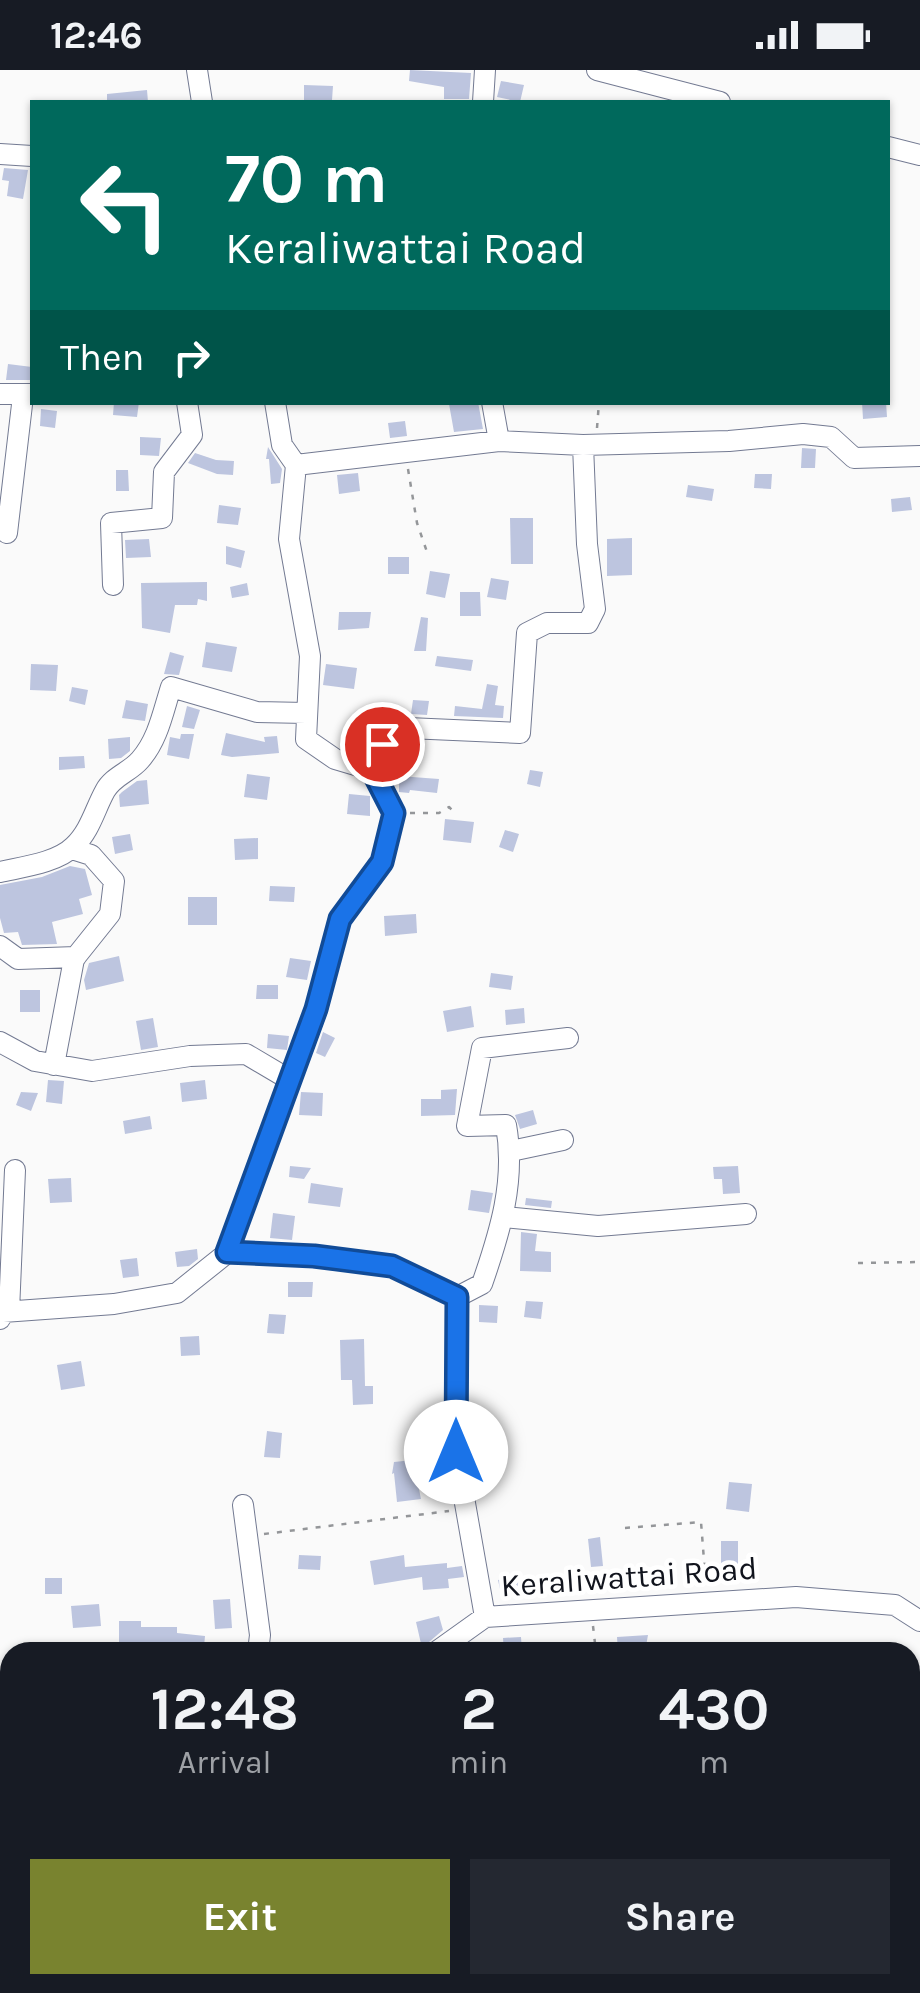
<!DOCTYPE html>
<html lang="en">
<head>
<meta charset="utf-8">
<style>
  body { margin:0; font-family:Karla,sans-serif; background:#242831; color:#f1f3f6; height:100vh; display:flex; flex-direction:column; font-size:38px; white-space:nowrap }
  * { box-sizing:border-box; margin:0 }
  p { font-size:32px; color:#9ea1a6 }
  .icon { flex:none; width:55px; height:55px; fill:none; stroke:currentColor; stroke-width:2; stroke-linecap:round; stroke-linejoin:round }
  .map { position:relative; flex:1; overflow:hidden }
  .side { position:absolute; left:0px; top:1572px; width:920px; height:352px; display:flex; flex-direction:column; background:#171b24; border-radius:30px 30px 0 0; box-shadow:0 2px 8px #0004 }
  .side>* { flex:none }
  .hud { position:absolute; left:30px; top:30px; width:860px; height:305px; border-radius:0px; box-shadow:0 2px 8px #0004; background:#00695c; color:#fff; overflow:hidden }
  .pin { position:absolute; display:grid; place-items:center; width:85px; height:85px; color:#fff; margin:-42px; border:5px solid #fff; border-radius:50%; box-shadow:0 2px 10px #0007 }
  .me { position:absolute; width:110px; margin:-55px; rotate:0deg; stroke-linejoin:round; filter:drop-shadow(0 0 8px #0008) }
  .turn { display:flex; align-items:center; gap:35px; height:210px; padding:0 30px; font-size:45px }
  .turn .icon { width:130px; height:130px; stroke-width:2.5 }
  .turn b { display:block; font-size:70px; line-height:85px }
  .then { display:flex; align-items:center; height:95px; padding:0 30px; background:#0003; gap:20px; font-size:38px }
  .eta { display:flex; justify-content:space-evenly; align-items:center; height:170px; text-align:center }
  .eta b { font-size:60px; font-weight:700; line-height:70px }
  .button { display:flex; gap:20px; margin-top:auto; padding:20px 30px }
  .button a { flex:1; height:115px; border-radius:0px; background:#79832f; color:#fff; font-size:40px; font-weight:700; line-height:115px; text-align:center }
  .button a+a { background:#242831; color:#f1f3f6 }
  .status { display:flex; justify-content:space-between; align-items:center; height:70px; padding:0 50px; background:#171b24; direction:ltr }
  .status svg { height:28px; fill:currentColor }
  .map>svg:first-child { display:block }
  .built { fill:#ebeffd }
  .building { fill:#bdc5df }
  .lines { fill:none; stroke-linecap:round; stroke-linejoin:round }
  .minor-casing { stroke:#737a92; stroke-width:22 }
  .major-casing { stroke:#d4d5d6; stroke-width:28 }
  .path { stroke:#949699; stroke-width:2.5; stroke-dasharray:5 8; stroke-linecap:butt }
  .minor { stroke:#fff; stroke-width:20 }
  .major { stroke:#dce58b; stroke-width:25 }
  .route-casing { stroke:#114b97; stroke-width:25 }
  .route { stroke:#1a73e8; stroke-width:18 }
  .labels { text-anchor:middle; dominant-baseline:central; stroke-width:9; stroke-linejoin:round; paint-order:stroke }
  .street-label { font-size:32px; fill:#11141d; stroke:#fff }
</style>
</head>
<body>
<div class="status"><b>12:46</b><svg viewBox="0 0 49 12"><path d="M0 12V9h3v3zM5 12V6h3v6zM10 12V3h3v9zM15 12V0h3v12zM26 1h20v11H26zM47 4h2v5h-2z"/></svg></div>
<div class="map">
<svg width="920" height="1923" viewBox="0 0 920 1923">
  <rect width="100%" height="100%" fill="#fafafa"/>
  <!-- built -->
  <path class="built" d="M910,1701L920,1703V1923L827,1922L828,1915H910Z"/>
  <!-- building -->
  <path class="building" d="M410,0L471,3L469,29H444V17L409,11Z
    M501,11L524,15L520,32L497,27Z
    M304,15L333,16L332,30H304Z
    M147,20L148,32H107V24Z
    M4,98L28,100L23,129L7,126L9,111L2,110Z
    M8,294L32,297V310H6Z
    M114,332H139L137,347L113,345Z
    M478,332L483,359L454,362L449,334Z
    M862,332H886L887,347L863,349Z
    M41,339L57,341L55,358L40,356Z
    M405,351L407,366L390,368L388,353Z
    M140,367L161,368L159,386L140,385Z
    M268,377L282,399L280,413L271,414L269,389H266Z
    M802,378L816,379L815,398H801Z
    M195,383L216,390L234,391L233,405L217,404L188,393Z
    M116,400H128L129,421H116Z
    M358,403L360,421L339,424L337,405Z
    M755,404H772L771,419L754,418Z
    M688,415L714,419L712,431L686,427Z
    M910,427L912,440L892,442L891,429Z
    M219,435L241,438L238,455L217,453Z
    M510,448H533V494H511Z
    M632,468V505L607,506V469Z
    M149,469L151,487L126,488L125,470Z
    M226,476L245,481L241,498L226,494Z
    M388,487H409V504H388Z
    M430,501L450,504L445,528L426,524Z
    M491,508L509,511L506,530L487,527Z
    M207,512V531L198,529L197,535H175L170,563L142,558L141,513Z
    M247,513L249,525L232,528L230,517Z
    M460,522H480L481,546H460Z
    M339,542H371L369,558L338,560Z
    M421,547L428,548L426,581H414Z
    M206,572L237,577L232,602L202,597Z
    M170,582L184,586L179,605L164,604Z
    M437,586L473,590L471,601L435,596Z
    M31,594L58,595L56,621L30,620Z
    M326,594L357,598L354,619L323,615Z
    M487,614L498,616L495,635L504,636L503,648L454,646L455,636L482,639Z
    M72,617L88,620L85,635L69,631Z
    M126,630L148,634L145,651L122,648Z
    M413,630L429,631L427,645L411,644Z
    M187,636L200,640L194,659L182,657Z
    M226,663L265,672L264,667L277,666L279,683L232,687L221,685Z
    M181,664H194L189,689L167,685L170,667L180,669Z
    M130,667V681L121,688L109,689L108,669Z
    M84,686L85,698L59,700V687Z
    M530,700L543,702L540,717L527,714Z
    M247,704L270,707L267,730L244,727Z
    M399,706L439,709L437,723L410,720L409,723L399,722Z
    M147,710L149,734L120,737L119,725L122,722L137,711Z
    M349,724L370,726V746L347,744Z
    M445,749L474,752L471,773L443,770Z
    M505,760L519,764L513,782L499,777Z
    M130,764L133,780L115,784L112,767Z
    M258,768V789L235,790L234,769Z
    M70,796L85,799L92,825L79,829L83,844L52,852L57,874L22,875L18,862L4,863L0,848V815L42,807Z
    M270,816L295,817L294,832L269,831Z
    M188,827H217V855H188Z
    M416,844L417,863L385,866L384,846Z
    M119,886L124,911L86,920L84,910L89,893Z
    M290,888L311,891L307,910L286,907Z
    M491,903L513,906L511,920L489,917Z
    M257,915H278V929H256Z
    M20,920H40V942H20Z
    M471,936L474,957L447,962L443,941Z
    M524,938L525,953L506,955L505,940Z
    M153,948L158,977L141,980L136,951Z
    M323,962L335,968L325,987L316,983Z
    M268,964L289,966L287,980L267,978Z
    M48,1010L64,1011L62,1034L46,1032Z
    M205,1010L207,1029L182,1032L180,1013Z
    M457,1019L455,1045L421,1046V1029H441V1020Z
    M21,1022L38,1023L31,1041L16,1035Z
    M301,1022L323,1023L322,1046L299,1045Z
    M533,1040L537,1054L520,1059L515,1045Z
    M150,1046L152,1059L125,1064L123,1051Z
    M290,1096L311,1098L304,1109L289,1107Z
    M738,1096L740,1123L723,1124L722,1109H714L713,1097Z
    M71,1108L72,1132L50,1133L48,1109Z
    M311,1113L343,1118L340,1137L308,1133Z
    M471,1120L493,1123L489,1143L468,1140Z
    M526,1128L552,1131L551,1138L525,1135Z
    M273,1143L295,1146L292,1170L270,1168Z
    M521,1162L537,1164L535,1181L551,1182V1202L520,1201Z
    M197,1179L198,1189L189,1196L177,1197L175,1182Z
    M137,1188L139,1206L123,1208L120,1190Z
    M288,1212H313L312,1227H288Z
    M526,1231L543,1232L541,1249L524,1247Z
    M479,1235L498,1236L497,1253L479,1252Z
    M269,1244L286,1245L284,1264L267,1263Z
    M199,1266L200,1285L181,1286L180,1267Z
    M364,1269L365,1316H373V1334L353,1335L352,1310H341L340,1270Z
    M81,1291L85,1316L61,1320L57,1295Z
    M267,1361L282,1363L280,1388L264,1387Z
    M413,1390L421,1429L397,1432L394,1403L392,1404L394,1392Z
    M729,1412L752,1414L749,1442L726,1439Z
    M600,1467L603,1496L591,1497L588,1469Z
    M721,1471H738V1499H721Z
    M299,1485L321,1486L320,1500L298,1499Z
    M404,1485L405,1497L447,1493V1498L462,1496L464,1507L448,1509L449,1518L423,1520L422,1507L374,1515L370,1491Z
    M517,1506L521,1524L502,1528L498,1510Z
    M45,1508H62V1524H45Z
    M230,1529L232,1558L215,1559L213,1530Z
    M99,1534L101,1556L73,1558L71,1536Z
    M439,1546L443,1560L422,1578L416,1552Z
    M119,1551H141V1557H177V1563L205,1566L204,1577L176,1574V1579L119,1578Z
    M648,1565L645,1582H618L617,1567Z
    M521,1567L522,1582H504L503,1568Z"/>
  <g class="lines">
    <!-- minor casing -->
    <g class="minor-casing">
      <path id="minor" d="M197,0L202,32
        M597,0L720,32
        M483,32L485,0
        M888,77L920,85
        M0,84L32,86
        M0,324H32
        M275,332L282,375L296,395L499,371L583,375L729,371L803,364L831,367L854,388L920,386
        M492,332L499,371
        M7,463L23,326
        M113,515L111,453L162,448L164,402L192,365L187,332
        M372,700L382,675L408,658L520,663L527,563L547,553H588L595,539L587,474L583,375
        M0,802C22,797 57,793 74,776C90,761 95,739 105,721C113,706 130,702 140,690C158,670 163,642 171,617L257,642L306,643
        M0,876L18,889L76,887
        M0,972L35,991L92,1001L190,986L246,984L290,1010
        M54,995L74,889L110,844L114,811L91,785L72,779
        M511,1081L563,1070
        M504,1147L598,1156L746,1144
        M227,1183L317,939L340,849L382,792L394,743L372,700L335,689L306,669L310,586L289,469L296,395
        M457,1227L482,1214C500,1162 516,1111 506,1055L467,1056L482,978L568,968
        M9,1241L15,1100
        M0,1249L3,1242L114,1234L177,1223L227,1183L313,1186L391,1196L457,1227L456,1382L485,1547L796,1527L895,1535L920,1551
        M243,1435L260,1565L258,1582
        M436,1582L485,1547
        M176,1923L178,1915"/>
    </g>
    <!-- major casing -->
    <g class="major-casing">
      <path id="major" d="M910,1631L920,1615
        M804,1923L806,1915"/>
    </g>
    <!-- path -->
    <path class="path" d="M597,358L599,332
      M408,399L417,453L427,482
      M410,743H439L449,737L454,742
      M858,1193L920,1192
      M625,1458L701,1452L706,1516
      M264,1464L449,1441
      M593,1556L596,1582
      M0,1714L10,1718"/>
    <!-- minor -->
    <use href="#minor" class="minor"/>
    <!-- major -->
    <use href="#major" class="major"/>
  </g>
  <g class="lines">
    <!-- route casing -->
    <g class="route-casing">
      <path id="route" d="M382,674L372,700L394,743L382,792L340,849L316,939L227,1182L314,1186L392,1196L457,1227L456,1382"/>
    </g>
    <!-- route -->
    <use href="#route" class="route"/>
  </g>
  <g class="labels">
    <!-- street labels -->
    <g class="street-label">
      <text transform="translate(629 1507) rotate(-4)">Keraliwattai Road</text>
    </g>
  </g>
</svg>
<div class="pin" style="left:382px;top:674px;background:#d93025"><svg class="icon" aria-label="arrive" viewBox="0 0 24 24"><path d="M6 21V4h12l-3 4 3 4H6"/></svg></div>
<svg class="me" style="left:456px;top:1382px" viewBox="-20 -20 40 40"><circle r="19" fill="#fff"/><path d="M0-13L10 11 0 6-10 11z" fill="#1a73e8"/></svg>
<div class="hud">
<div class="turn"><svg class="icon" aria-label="left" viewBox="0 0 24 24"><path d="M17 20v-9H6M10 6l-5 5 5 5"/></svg><div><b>70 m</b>Keraliwattai Road</div></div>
<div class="then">Then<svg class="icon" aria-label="right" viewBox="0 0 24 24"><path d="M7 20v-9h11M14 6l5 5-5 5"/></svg></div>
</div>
<section class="side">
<div class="eta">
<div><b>12:48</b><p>Arrival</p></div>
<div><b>2</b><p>min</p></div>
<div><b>430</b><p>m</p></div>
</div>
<div class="button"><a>Exit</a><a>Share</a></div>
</section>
</div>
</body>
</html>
